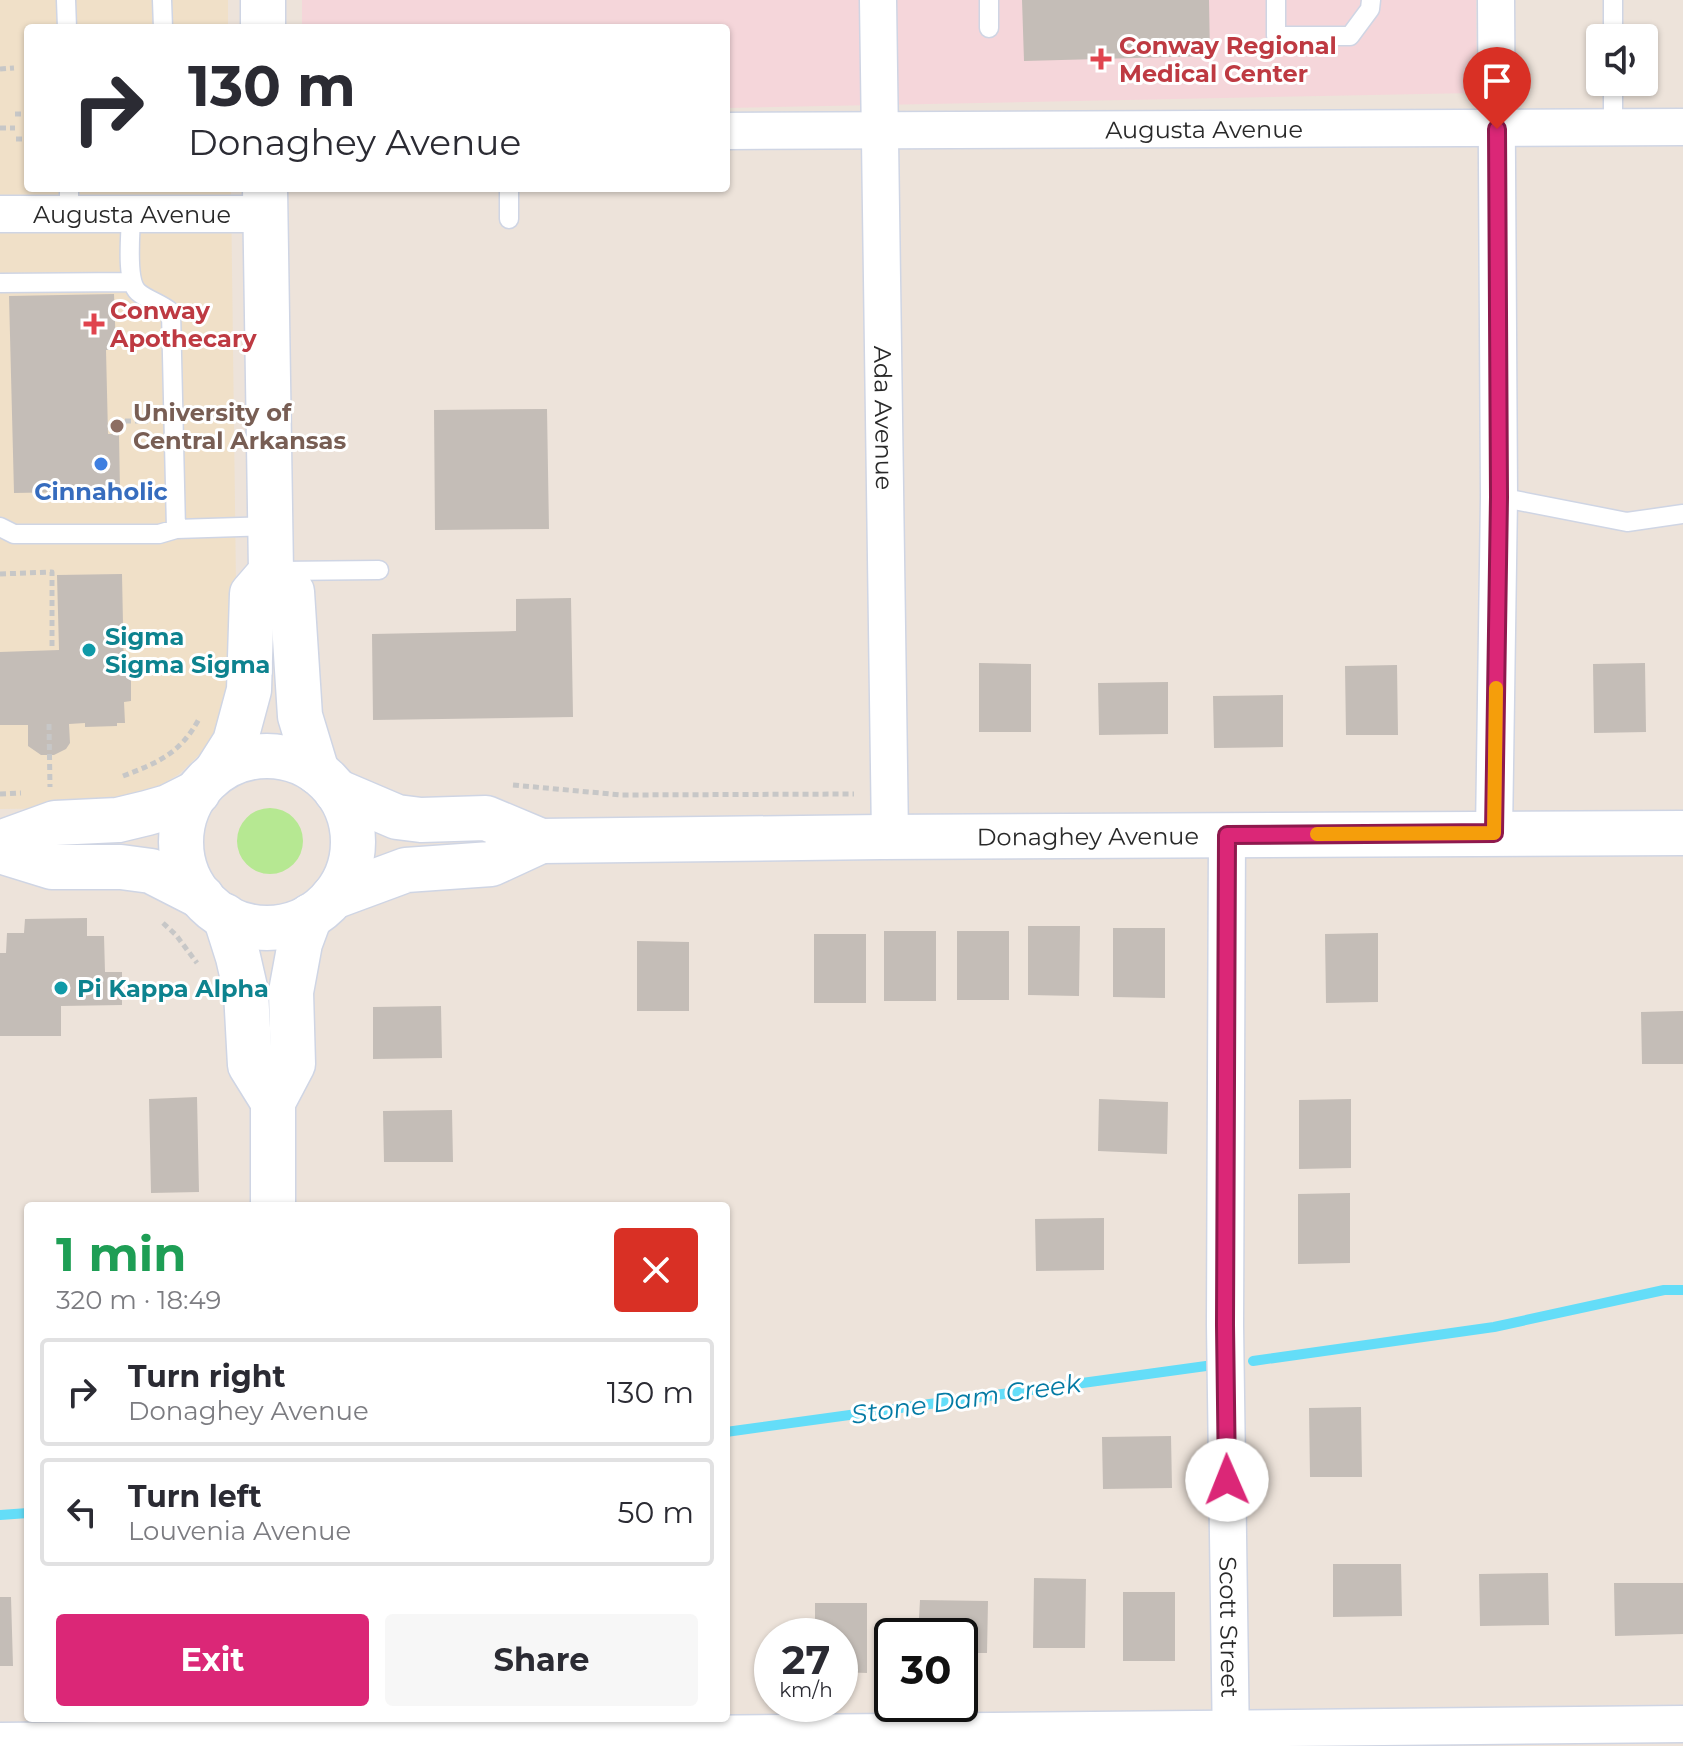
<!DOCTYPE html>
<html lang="en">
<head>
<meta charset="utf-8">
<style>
  body { margin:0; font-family:Montserrat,sans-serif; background:#f7f7f7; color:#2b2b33; height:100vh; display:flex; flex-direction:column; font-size:30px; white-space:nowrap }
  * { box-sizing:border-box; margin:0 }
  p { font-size:26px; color:#7c7c81 }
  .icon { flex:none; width:44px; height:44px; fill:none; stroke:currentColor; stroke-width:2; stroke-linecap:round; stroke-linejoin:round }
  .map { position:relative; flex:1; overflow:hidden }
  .side { position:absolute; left:24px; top:1202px; width:706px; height:520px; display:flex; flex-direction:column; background:#fff; border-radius:8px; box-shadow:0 2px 6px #0004 }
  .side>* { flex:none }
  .hud { position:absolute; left:24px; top:24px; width:706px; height:168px; border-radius:8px; box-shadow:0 2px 6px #0004; background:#fff; color:#2b2b33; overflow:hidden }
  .fabs { position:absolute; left:1586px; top:24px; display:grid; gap:16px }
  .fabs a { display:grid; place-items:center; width:72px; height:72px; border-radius:8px; background:#fff; box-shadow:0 2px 6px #0004; font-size:40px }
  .speed { position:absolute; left:754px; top:1618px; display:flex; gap:16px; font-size:40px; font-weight:700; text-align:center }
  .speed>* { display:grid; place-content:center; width:104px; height:104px; border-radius:50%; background:#fff; box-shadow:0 2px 6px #0004; line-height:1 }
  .speed small { font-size:20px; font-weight:400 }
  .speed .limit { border:4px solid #111; border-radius:12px; background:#fff; color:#111 }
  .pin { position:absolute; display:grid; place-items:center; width:68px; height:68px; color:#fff; margin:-82px -34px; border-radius:50% 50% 50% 0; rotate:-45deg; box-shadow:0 0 8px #0007 }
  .pin .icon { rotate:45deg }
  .me { position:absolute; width:88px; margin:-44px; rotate:359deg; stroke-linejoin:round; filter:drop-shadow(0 0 6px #0008) }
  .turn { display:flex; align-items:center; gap:28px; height:168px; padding:0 32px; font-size:36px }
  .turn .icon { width:104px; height:104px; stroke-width:2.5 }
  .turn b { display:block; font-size:56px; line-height:68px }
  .round { display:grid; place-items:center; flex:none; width:84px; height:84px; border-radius:8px; background:#f7f7f7 }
  .summary { display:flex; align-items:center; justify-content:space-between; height:136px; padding:0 32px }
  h1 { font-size:48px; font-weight:700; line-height:60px; color:#1e9e55 }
  .cta { display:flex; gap:16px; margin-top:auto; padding:16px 32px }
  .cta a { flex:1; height:92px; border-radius:8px; background:#db2777; color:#fff; font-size:32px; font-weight:700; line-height:92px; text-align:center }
  .cta a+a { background:#f7f7f7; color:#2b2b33 }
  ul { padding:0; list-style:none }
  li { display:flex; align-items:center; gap:24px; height:108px; margin:0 16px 12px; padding:0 16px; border:4px solid #e1e1e2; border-radius:8px }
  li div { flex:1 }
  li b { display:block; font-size:30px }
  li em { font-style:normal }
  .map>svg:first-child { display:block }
  .education { fill:#f0e0c8 }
  .medical { fill:#f5d6da }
  .green { fill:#b6e892 }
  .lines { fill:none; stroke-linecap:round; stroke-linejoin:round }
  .stream { stroke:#64ddf8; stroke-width:10 }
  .building { fill:#c4bdb7 }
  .lane-casing { stroke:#cfd5e4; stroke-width:21 }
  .street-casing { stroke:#cfd5e4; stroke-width:39 }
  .secondary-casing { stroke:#cfd5e4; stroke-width:47 }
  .path { stroke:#c7c7c7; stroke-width:5; stroke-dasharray:6 4; stroke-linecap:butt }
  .lane { stroke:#fff; stroke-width:18 }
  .street { stroke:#fff; stroke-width:36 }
  .secondary { stroke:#fff; stroke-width:44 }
  .route-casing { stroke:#8e194d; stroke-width:20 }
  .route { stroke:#db2777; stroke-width:14 }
  .slow { stroke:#f59e0b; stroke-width:14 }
  .health-dot { fill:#e0444e; stroke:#fff; stroke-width:3 }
  .education-dot { fill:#8d6e63; stroke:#fff; stroke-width:3 }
  .shop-dot { fill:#3f7fe0; stroke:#fff; stroke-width:3 }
  .culture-dot { fill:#0f9aa8; stroke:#fff; stroke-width:3 }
  .labels { text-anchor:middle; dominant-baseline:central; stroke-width:6; stroke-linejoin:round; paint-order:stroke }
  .health-label { font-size:24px; font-weight:bold; fill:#be3a42; stroke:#fff; text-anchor:start }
  .street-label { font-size:24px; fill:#292929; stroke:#fff }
  .education-label { font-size:24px; font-weight:bold; fill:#785e54; stroke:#fff; text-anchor:start }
  .shop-label { font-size:24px; font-weight:bold; fill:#366cbe; stroke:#fff }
  .culture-label { font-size:24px; font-weight:bold; fill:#0d838f; stroke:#fff; text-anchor:start }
  .water-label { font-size:26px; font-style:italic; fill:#037aa4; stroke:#fff }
</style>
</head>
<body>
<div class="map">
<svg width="1683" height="1746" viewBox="0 0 1683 1746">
  <rect width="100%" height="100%" fill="#ede3da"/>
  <!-- education -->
  <path class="education" d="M0,0H228V28H28V188H231L237,664L217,729L200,754L179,774L152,791L82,808L0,809Z"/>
  <!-- medical -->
  <path class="medical" d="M302,0H1476L1477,89L1473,93L726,108V28H302Z"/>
  <!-- green -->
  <path class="green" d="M237 841a33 33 0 1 1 66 0a33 33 0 1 1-66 0Z"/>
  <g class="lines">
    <!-- stream -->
    <path class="stream" d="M1253,1361L1494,1327L1664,1290H1683
      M726,1432L1206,1366
      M0,1515L28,1513"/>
  </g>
  <!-- building -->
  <path class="building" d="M1022,0H1209L1210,56L1024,61Z
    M114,294L116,350H106L108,434H119L120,491L14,493L9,296Z
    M547,409L549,529L435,530L434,410Z
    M122,574L124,675H131V701L124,702L125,723H117V726L85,727V723L69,724L70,743L66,749L54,755H41L28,746V725H0V652L59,650L57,575Z
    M571,598L573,717L373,720L372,634L516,631V599Z
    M979,663L1031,664V732H979Z
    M1645,663L1646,732L1594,733L1593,664Z
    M1397,665L1398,735H1346L1345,666Z
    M1168,682V734L1099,735L1098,683Z
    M1283,695V747L1214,748L1213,696Z
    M87,918V936H104L105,972H122V1005L61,1006V1036H0V953H6L7,933H24L25,919Z
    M1028,926H1080L1079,996L1028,995Z
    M1113,928H1165V998L1113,997Z
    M884,931H936V1001H884Z
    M957,931H1009V1000H957Z
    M1378,933V1002L1326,1003L1325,934Z
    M814,934H866V1003H814Z
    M637,941L689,942V1011H637Z
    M441,1006L442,1058L373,1059V1007Z
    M1683,1011V1064H1642L1641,1012Z
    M197,1097L199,1192L151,1193L149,1099Z
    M1099,1099L1168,1102L1167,1154L1098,1151Z
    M1351,1099V1168L1299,1169V1100Z
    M452,1110L453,1162H384L383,1111Z
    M1350,1193V1263L1298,1264V1194Z
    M1104,1218V1270L1036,1271L1035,1219Z
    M1361,1407L1362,1477H1310L1309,1408Z
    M1171,1436L1172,1488L1103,1489L1102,1437Z
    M1333,1564H1401L1402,1616L1333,1617Z
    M1548,1573L1549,1625L1480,1626L1479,1574Z
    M1034,1578L1086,1579L1085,1648H1033Z
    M1614,1583H1683V1634L1615,1636Z
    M1123,1592H1175V1661H1123Z
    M0,1597H11L13,1666H0Z
    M920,1600L988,1601L987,1653H960V1636H918Z
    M815,1603H867V1673L840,1672V1636H815Z"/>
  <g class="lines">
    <!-- lane casing -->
    <g class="lane-casing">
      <path id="lane" d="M66,0L67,28
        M162,0L163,28
        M989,0V28
        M1276,0V36H1350L1370,9L1371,0
        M1613,0V38
        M1613,82V128
        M509,188V219
        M69,214V188
        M131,215C131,232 125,280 138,292C147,300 162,304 171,312L176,529L270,526
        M0,283L131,282
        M1499,497L1627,522L1683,514
        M0,527L14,534H159L176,529
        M278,571L379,570"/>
    </g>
    <!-- street casing -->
    <g class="street-casing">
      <g id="street">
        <path id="s1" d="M878,0L890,837"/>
        <path id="s2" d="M726,131L1683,127"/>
        <path id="s3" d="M0,214H265"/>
        <path d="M1494,833L1499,497L1496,0"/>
        <path id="s4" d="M1227,835L1225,1325L1231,1746"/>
        <path d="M0,1741L1683,1724"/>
      </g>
    </g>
    <!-- secondary casing -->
    <g class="secondary-casing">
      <g id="secondary">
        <path d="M263,0V28"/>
        <path d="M271,572L292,592L300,716L317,772"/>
        <circle cx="267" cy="842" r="86"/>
        <path d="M216,772L235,742L249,690L252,594L271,572L265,188"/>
        <path id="s5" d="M336,791L397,817L421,820L486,818L541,841L881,837L1683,833"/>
        <path d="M0,843L55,823L118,820L147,813L168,807L198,792"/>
        <path d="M0,851L52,867H121L151,871L202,897"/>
        <path d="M333,897L406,870L491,864L541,841"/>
        <path d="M225,916L238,957L246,992L250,1065L273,1102"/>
        <path d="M273,1206V1102L293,1064L291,992L300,943L310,916"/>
        <path d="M274,1718L275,1746"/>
      </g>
    </g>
    <!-- path -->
    <path class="path" d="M0,69L14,68
      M15,114H28
      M0,128H15
      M16,139H28
      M125,421H148
      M0,574L52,572V650
      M49,724L50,787
      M123,776C157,763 180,754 199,719
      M513,785L622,795L854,794
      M0,794L21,793
      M163,923L176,935L197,963"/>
    <!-- lane -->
    <use href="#lane" class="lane"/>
    <!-- street -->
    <use href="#street" class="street"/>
    <!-- secondary -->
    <use href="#secondary" class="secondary"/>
  </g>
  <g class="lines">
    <!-- route casing -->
    <g class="route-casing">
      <path id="route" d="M1227,1480L1225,1325L1227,835L1494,833L1499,497L1497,129"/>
    </g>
    <!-- route -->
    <use href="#route" class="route"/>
    <!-- slow -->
    <path class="slow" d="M1317,834L1494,833L1496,688"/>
  </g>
  <!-- markers -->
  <g class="health-dot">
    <path d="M1097 47h8v8h8v8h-8v8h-8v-8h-8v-8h8z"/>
    <path d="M90 312h8v8h8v8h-8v8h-8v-8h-8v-8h8z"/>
  </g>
  <circle class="education-dot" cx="117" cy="426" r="8"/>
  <circle class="shop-dot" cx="101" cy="464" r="8"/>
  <g class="culture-dot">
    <circle cx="89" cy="650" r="8"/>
    <circle cx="61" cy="988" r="8"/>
  </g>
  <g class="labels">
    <!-- health labels -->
    <g class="health-label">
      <text x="1119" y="45">Conway Regional<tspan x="1119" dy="28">Medical Center</tspan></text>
      <text x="110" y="310">Conway<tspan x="110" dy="28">Apothecary</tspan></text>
    </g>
    <!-- street labels -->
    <g class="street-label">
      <text stroke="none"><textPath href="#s2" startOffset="478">Augusta Avenue</textPath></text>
      <text stroke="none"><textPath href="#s3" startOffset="132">Augusta Avenue</textPath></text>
      <text stroke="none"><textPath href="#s1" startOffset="418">Ada Avenue</textPath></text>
      <text stroke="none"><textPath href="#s5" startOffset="762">Donaghey Avenue</textPath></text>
      <text stroke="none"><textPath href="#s4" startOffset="792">Scott Street</textPath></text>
    </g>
    <!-- education labels -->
    <g class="education-label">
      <text x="133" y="412">University of<tspan x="133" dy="28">Central Arkansas</tspan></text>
    </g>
    <!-- shop labels -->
    <g class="shop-label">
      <text x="101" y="491">Cinnaholic</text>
    </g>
    <!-- culture labels -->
    <g class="culture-label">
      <text x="105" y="636">Sigma<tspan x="105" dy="28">Sigma Sigma</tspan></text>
      <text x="77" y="988">Pi Kappa Alpha</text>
    </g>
    <!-- water labels -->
    <g class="water-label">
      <text transform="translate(966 1399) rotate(-8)">Stone Dam Creek</text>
    </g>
  </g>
</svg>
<div class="fabs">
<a><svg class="icon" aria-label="sound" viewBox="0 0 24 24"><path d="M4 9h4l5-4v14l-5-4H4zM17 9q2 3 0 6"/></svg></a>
</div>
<div class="speed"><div>27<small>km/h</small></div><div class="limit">30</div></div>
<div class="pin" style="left:1497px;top:129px;background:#d93025"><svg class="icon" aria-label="arrive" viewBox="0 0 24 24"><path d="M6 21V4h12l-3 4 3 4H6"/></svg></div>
<svg class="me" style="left:1227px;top:1480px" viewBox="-20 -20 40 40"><circle r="19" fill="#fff"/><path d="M0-13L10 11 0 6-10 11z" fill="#db2777"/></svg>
<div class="hud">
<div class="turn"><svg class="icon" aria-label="right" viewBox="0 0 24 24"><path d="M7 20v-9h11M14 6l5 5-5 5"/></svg><div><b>130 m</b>Donaghey Avenue</div></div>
</div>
<section class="side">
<div class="summary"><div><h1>1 min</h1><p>320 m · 18:49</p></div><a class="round" style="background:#d93025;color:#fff"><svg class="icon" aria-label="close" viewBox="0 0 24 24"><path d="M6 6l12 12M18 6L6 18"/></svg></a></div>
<ul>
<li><svg class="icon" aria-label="right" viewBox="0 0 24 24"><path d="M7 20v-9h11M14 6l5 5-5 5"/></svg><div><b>Turn right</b><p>Donaghey Avenue</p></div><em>130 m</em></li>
<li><svg class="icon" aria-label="left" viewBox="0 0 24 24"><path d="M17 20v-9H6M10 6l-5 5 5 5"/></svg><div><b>Turn left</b><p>Louvenia Avenue</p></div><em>50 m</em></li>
</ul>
<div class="cta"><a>Exit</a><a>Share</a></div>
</section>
</div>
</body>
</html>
